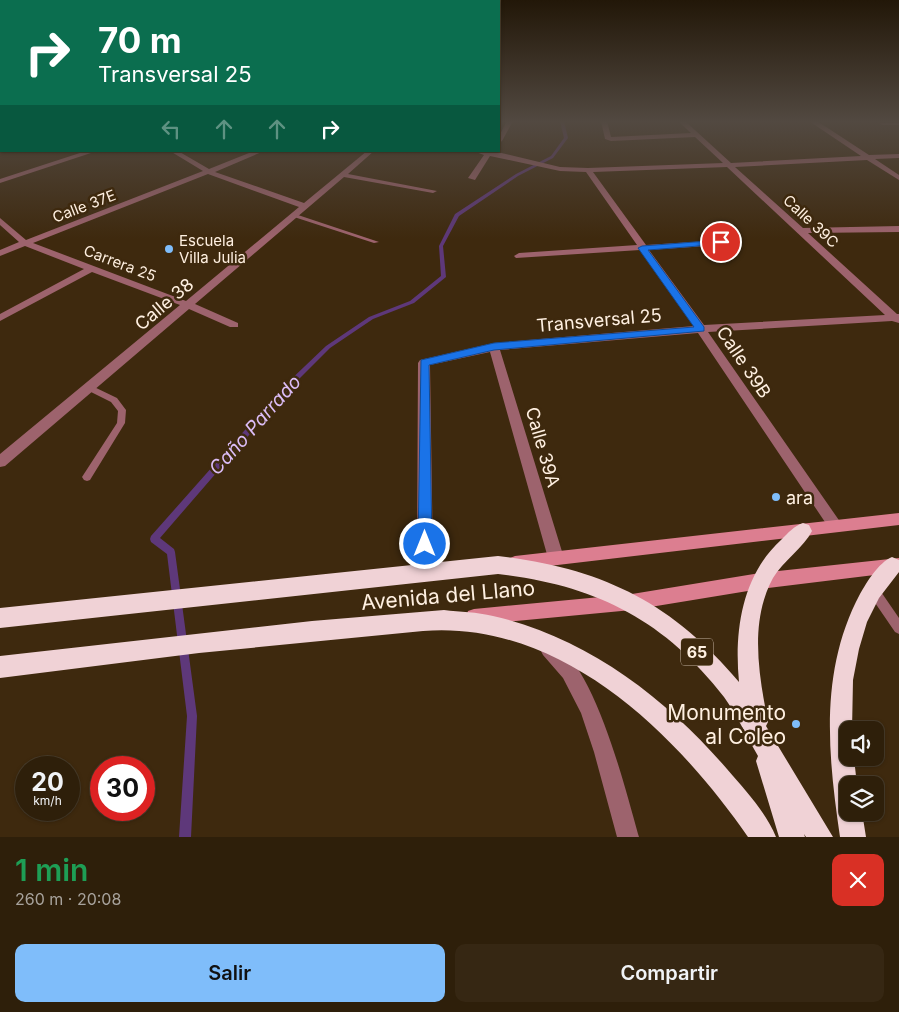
<!DOCTYPE html>
<html lang="es">
<head>
<meta charset="utf-8">
<style>
  body { margin:0; font-family:Inter,sans-serif; background:#362713; color:#f1f3f6; height:100vh; display:flex; flex-direction:column; font-size:19px; white-space:nowrap }
  * { box-sizing:border-box; margin:0 }
  p { font-size:16px; color:#a7a29c }
  .icon { flex:none; width:28px; height:28px; fill:none; stroke:currentColor; stroke-width:2; stroke-linecap:round; stroke-linejoin:round }
  .map { position:relative; height:837px; overflow:hidden }
  .side { display:flex; flex-direction:column; background:#2e1f0a; flex:1 }
  .side>* { flex:none }
  .hud { position:absolute; left:0px; top:0px; width:500px; height:152px; box-shadow:0 1px 4px #0004,0 0 0 1px #493d2b; background:#0b6e4f; color:#fff; overflow:hidden }
  .controls { position:absolute; left:839px; top:721px; display:grid; gap:10px }
  .controls a { display:grid; place-items:center; width:45px; height:45px; border-radius:10px; background:#2e1f0a; box-shadow:0 1px 4px #0004,0 0 0 1px #493d2b; font-size:25px }
  .speed { position:absolute; left:15px; top:756px; display:flex; gap:10px; font-size:25px; font-weight:700; text-align:center }
  .speed>* { display:grid; place-content:center; width:65px; height:65px; border-radius:50%; background:#2e1f0a; box-shadow:0 1px 4px #0004,0 0 0 1px #493d2b; line-height:1 }
  .speed small { font-size:12px; font-weight:400 }
  .speed .limit { border:8px solid #d22; background:#fff; color:#111 }
  .pin { position:absolute; display:grid; place-items:center; width:42px; height:42px; color:#fff; margin:-21px; border:2px solid #fff; border-radius:50%; box-shadow:0 1px 5px #0007 }
  .me { position:absolute; width:55px; margin:-28px; rotate:0deg; stroke-linejoin:round; filter:drop-shadow(0 0 4px #0008) }
  .turn { display:flex; align-items:center; gap:18px; height:105px; padding:0 15px; font-size:22px }
  .turn .icon { width:65px; height:65px; stroke-width:2.5 }
  .turn b { display:block; font-size:35px; line-height:42px }
  .lanes { display:flex; align-items:center; height:48px; padding:0 15px; background:#0003; justify-content:center; gap:25px; direction:ltr }
  .lanes .off { opacity:.35 }
  .round { display:grid; place-items:center; flex:none; width:52px; height:52px; border-radius:10px; background:#362713 }
  .head { display:flex; align-items:center; justify-content:space-between; height:85px; padding:0 15px }
  h1 { font-size:30px; font-weight:600; line-height:38px; color:#1e9e55 }
  .button { display:flex; gap:10px; margin-top:auto; padding:10px 15px }
  .button a { flex:1; height:58px; border-radius:10px; background:#7fbdfa; color:#111; font-size:20px; font-weight:600; line-height:58px; text-align:center }
  .button a+a { background:#362713; color:#f1f3f6 }
  .map>svg:first-child { display:block }
  .lines { fill:none; stroke-linecap:round; stroke-linejoin:round }
  .stream { fill:#5e387a; fill-rule:evenodd }
  .lane { fill:#9d636d; fill-rule:evenodd }
  .street { fill:#9d636d; fill-rule:evenodd }
  .secondary { fill:#dc7e90; fill-rule:evenodd }
  .highway { fill:#f0d2d6; fill-rule:evenodd }
  .route { fill:#1a73e8; stroke:#114b97 }
  .poi-dot { fill:#7fbdfa; stroke:#3e290e; stroke-width:2 }
  .labels { text-anchor:middle; dominant-baseline:central; stroke-width:5; stroke-linejoin:round; paint-order:stroke }
  .far-street-label { font-size:15px; fill:#fff0e1; stroke:#3e290e }
  .far-poi-label { font-size:15px; fill:#fff0e1; stroke:#3e290e; text-anchor:start }
  .shield { fill:#3e290e; stroke:#c5b4a2; stroke-width:1 }
  .shield-label { font-size:16px; font-weight:bold; fill:#fff0e1 }
  .street-label { font-size:18px; fill:#fff0e1; stroke:#3e290e }
  .poi-label { font-size:18px; fill:#fff0e1; stroke:#3e290e; text-anchor:start }
  .water-label { font-size:19px; font-style:italic; fill:#dcbdf7; stroke:#3e290e }
  .near-street-label { font-size:21px; fill:#fff0e1; stroke:#3e290e }
  .near-poi-label { font-size:21px; fill:#fff0e1; stroke:#3e290e; text-anchor:end }
</style>
</head>
<body>
<div class="map">
<svg width="899" height="837" viewBox="0 0 899 837">
  <rect width="100%" height="100%" fill="#3e290e"/>
  <g class="lines">
    <!-- stream -->
    <path class="stream" d="M560,121H564L568,138L553,158L518,176L459,216L443,246L446,277L414,303L373,319L330,348L287,391L160,538L174,549L175,552L197,716L191,837H179L187,716L167,554L151,542L150,539L151,536L283,387L326,346L369,317L410,301L441,276L439,246L455,214L516,174L551,156L564,138Z"/>
    <!-- lane -->
    <path class="lane" d="M880,123H899V125H882Z
      M291,214H295L379,242L374,243L291,216Z
      M90,385L117,398L126,410L125,423L90,480L87,481L84,480L82,477L117,423L118,411L111,402L87,390L86,388L87,386Z
      M873,585L877,586L899,618V634L895,632L869,594L867,590L869,586Z"/>
    <!-- street -->
    <path class="street" d="M507,121H513L502,141L499,143V136Z
      M601,121H607L611,137L691,133L678,121H685L731,163L861,156L809,121H817L869,155L899,154V158L875,159L899,175V180L867,160L735,167L803,228L899,226V232L808,233L897,314H899V323L892,321L708,332L843,526L841,531L836,532L831,531L698,333L500,350L564,558L561,563L556,565L551,563L548,558L490,352L430,365L433,563L428,578L422,580L416,578L414,573L417,563L418,363L420,360L494,343L694,326L640,250L516,258L514,256L519,253L637,245L586,172L560,171L490,156L475,180L468,178L484,155L473,151H493L560,167L588,168L723,163L695,137L611,141L605,139ZM727,167L885,315L704,325L649,250L721,245L724,244V240L646,245L593,172Z
      M86,151H97L0,183V179Z
      M170,151H178L209,169L254,151H264L215,172L304,203L367,151H374L348,174L437,191L433,193L344,177L195,304L238,323V327H230L189,309L5,466L0,467V454L180,305L92,272L0,321V314L84,269L25,246L0,256V250L19,242L0,225V218L26,240L203,171ZM208,174L299,207L186,301L33,243Z
      M549,640C594,659 626,792 639,837H617L594,752L581,713L563,678L543,655L540,649L543,643Z"/>
    <!-- secondary -->
    <path class="secondary" d="M899,513V525L515,570L510,568L507,563L510,558L515,556Z
      M899,558V572L760,589L632,610L474,625L468,623L466,617L468,611L474,609L632,594L760,573Z"/>
    <!-- highway -->
    <path class="highway" d="M803,523L809,525L812,531C804,547 783,561 773,578C749,622 759,676 768,722L766,726L833,837H806L804,834L805,837H779L756,761L758,756C747,737 737,715 724,697C664,619 594,585 498,574L0,628V608L498,556C601,568 672,602 739,682C734,631 742,575 782,539C788,533 794,526 803,523Z
      M892,557L899,560V572L879,598L867,622L859,649L853,680L852,730H848V758H854L857,785H848V812H862L866,837H840C828,755 819,671 860,594C867,582 878,563 892,557Z
      M444,610C460,612 477,612 493,616C586,637 666,698 727,769C745,790 766,812 776,837H748C676,733 561,620 423,631L199,653L0,678V656L312,621Z"/>
  </g>
  <!-- sky -->
  <linearGradient id="sky" x2="0" y2="1"><stop stop-color="#221708"/><stop offset="0.51" stop-color="#524941"/><stop offset="1" stop-color="#524941" stop-opacity="0"/></linearGradient>
  <rect width="899" height="239" fill="url(#sky)"/>
  <!-- route -->
  <path class="route" d="M721,240L724,241V244L648,250L704,327V331L494,350L429,365L432,544L430,549L425,551L420,549L418,544L421,360L494,343L694,327L638,248L642,246Z"/>
  <!-- markers -->
  <g class="poi-dot">
    <circle cx="169" cy="249" r="5"/>
    <circle cx="776" cy="497" r="5"/>
    <circle cx="796" cy="724" r="5"/>
  </g>
  <g class="labels">
    <!-- far-street labels -->
    <g class="far-street-label">
      <text transform="translate(84 206) rotate(-21)">Calle 37E</text>
      <text transform="translate(811 221) rotate(43)">Calle 39C</text>
      <text transform="translate(120 263) rotate(21)">Carrera 25</text>
    </g>
    <!-- far-poi labels -->
    <g class="far-poi-label">
      <text x="179" y="240">Escuela<tspan x="179" dy="17">Villa Julia</tspan></text>
    </g>
    <!-- shield labels -->
    <rect class="shield" x="681" y="638.5" width="32" height="27" rx="4"/>
    <g class="shield-label">
      <text x="697" y="652">65</text>
    </g>
    <!-- street labels -->
    <g class="street-label">
      <text transform="translate(164 304) rotate(-40)">Calle 38</text>
      <text transform="translate(599 320) rotate(-5)">Transversal 25</text>
      <text transform="translate(744 362) rotate(56)">Calle 39B</text>
      <text transform="translate(543 447) rotate(74)">Calle 39A</text>
    </g>
    <!-- poi labels -->
    <g class="poi-label">
      <text x="786" y="497">ara</text>
    </g>
    <!-- water labels -->
    <g class="water-label">
      <text transform="translate(255 425) rotate(-48)">Caño Parrado</text>
    </g>
    <!-- near-street labels -->
    <g class="near-street-label">
      <text transform="translate(448 595) rotate(-5)">Avenida del Llano</text>
    </g>
    <!-- near-poi labels -->
    <g class="near-poi-label">
      <text x="786" y="712">Monumento<tspan x="786" dy="24">al Coleo</tspan></text>
    </g>
  </g>
</svg>
<div class="controls">
<a><svg class="icon" aria-label="sound" viewBox="0 0 24 24"><path d="M4 9h4l5-4v14l-5-4H4zM17 9q2 3 0 6"/></svg></a>
<a><svg class="icon" aria-label="layers" viewBox="0 0 24 24"><path d="M12 4l9 5-9 5-9-5zM3 14l9 5 9-5"/></svg></a>
</div>
<div class="speed"><div>20<small>km/h</small></div><div class="limit">30</div></div>
<div class="pin" style="left:721px;top:242px;background:#d93025"><svg class="icon" aria-label="arrive" viewBox="0 0 24 24"><path d="M6 21V4h12l-3 4 3 4H6"/></svg></div>
<svg class="me" style="left:425px;top:544px" viewBox="-20 -20 40 40"><circle r="17" fill="#1a73e8" stroke="#fff" stroke-width="3"/><path d="M0-11L8 9 0 5-8 9z" fill="#fff"/></svg>
<div class="hud">
<div class="turn"><svg class="icon" aria-label="right" viewBox="0 0 24 24"><path d="M7 20v-9h11M14 6l5 5-5 5"/></svg><div><b>70 m</b>Transversal 25</div></div>
<div class="lanes"><svg class="icon off" aria-label="left" viewBox="0 0 24 24"><path d="M17 20v-9H6M10 6l-5 5 5 5"/></svg><svg class="icon off" aria-label="ahead" viewBox="0 0 24 24"><path d="M12 20V5M6 11l6-6 6 6"/></svg><svg class="icon off" aria-label="ahead" viewBox="0 0 24 24"><path d="M12 20V5M6 11l6-6 6 6"/></svg><svg class="icon" aria-label="right" viewBox="0 0 24 24"><path d="M7 20v-9h11M14 6l5 5-5 5"/></svg></div>
</div>
</div>
<section class="side">
<div class="head"><div><h1>1 min</h1><p>260 m · 20:08</p></div><a class="round" style="background:#d93025;color:#fff"><svg class="icon" aria-label="close" viewBox="0 0 24 24"><path d="M6 6l12 12M18 6L6 18"/></svg></a></div>
<div class="button"><a>Salir</a><a>Compartir</a></div>
</section>
</body>
</html>
